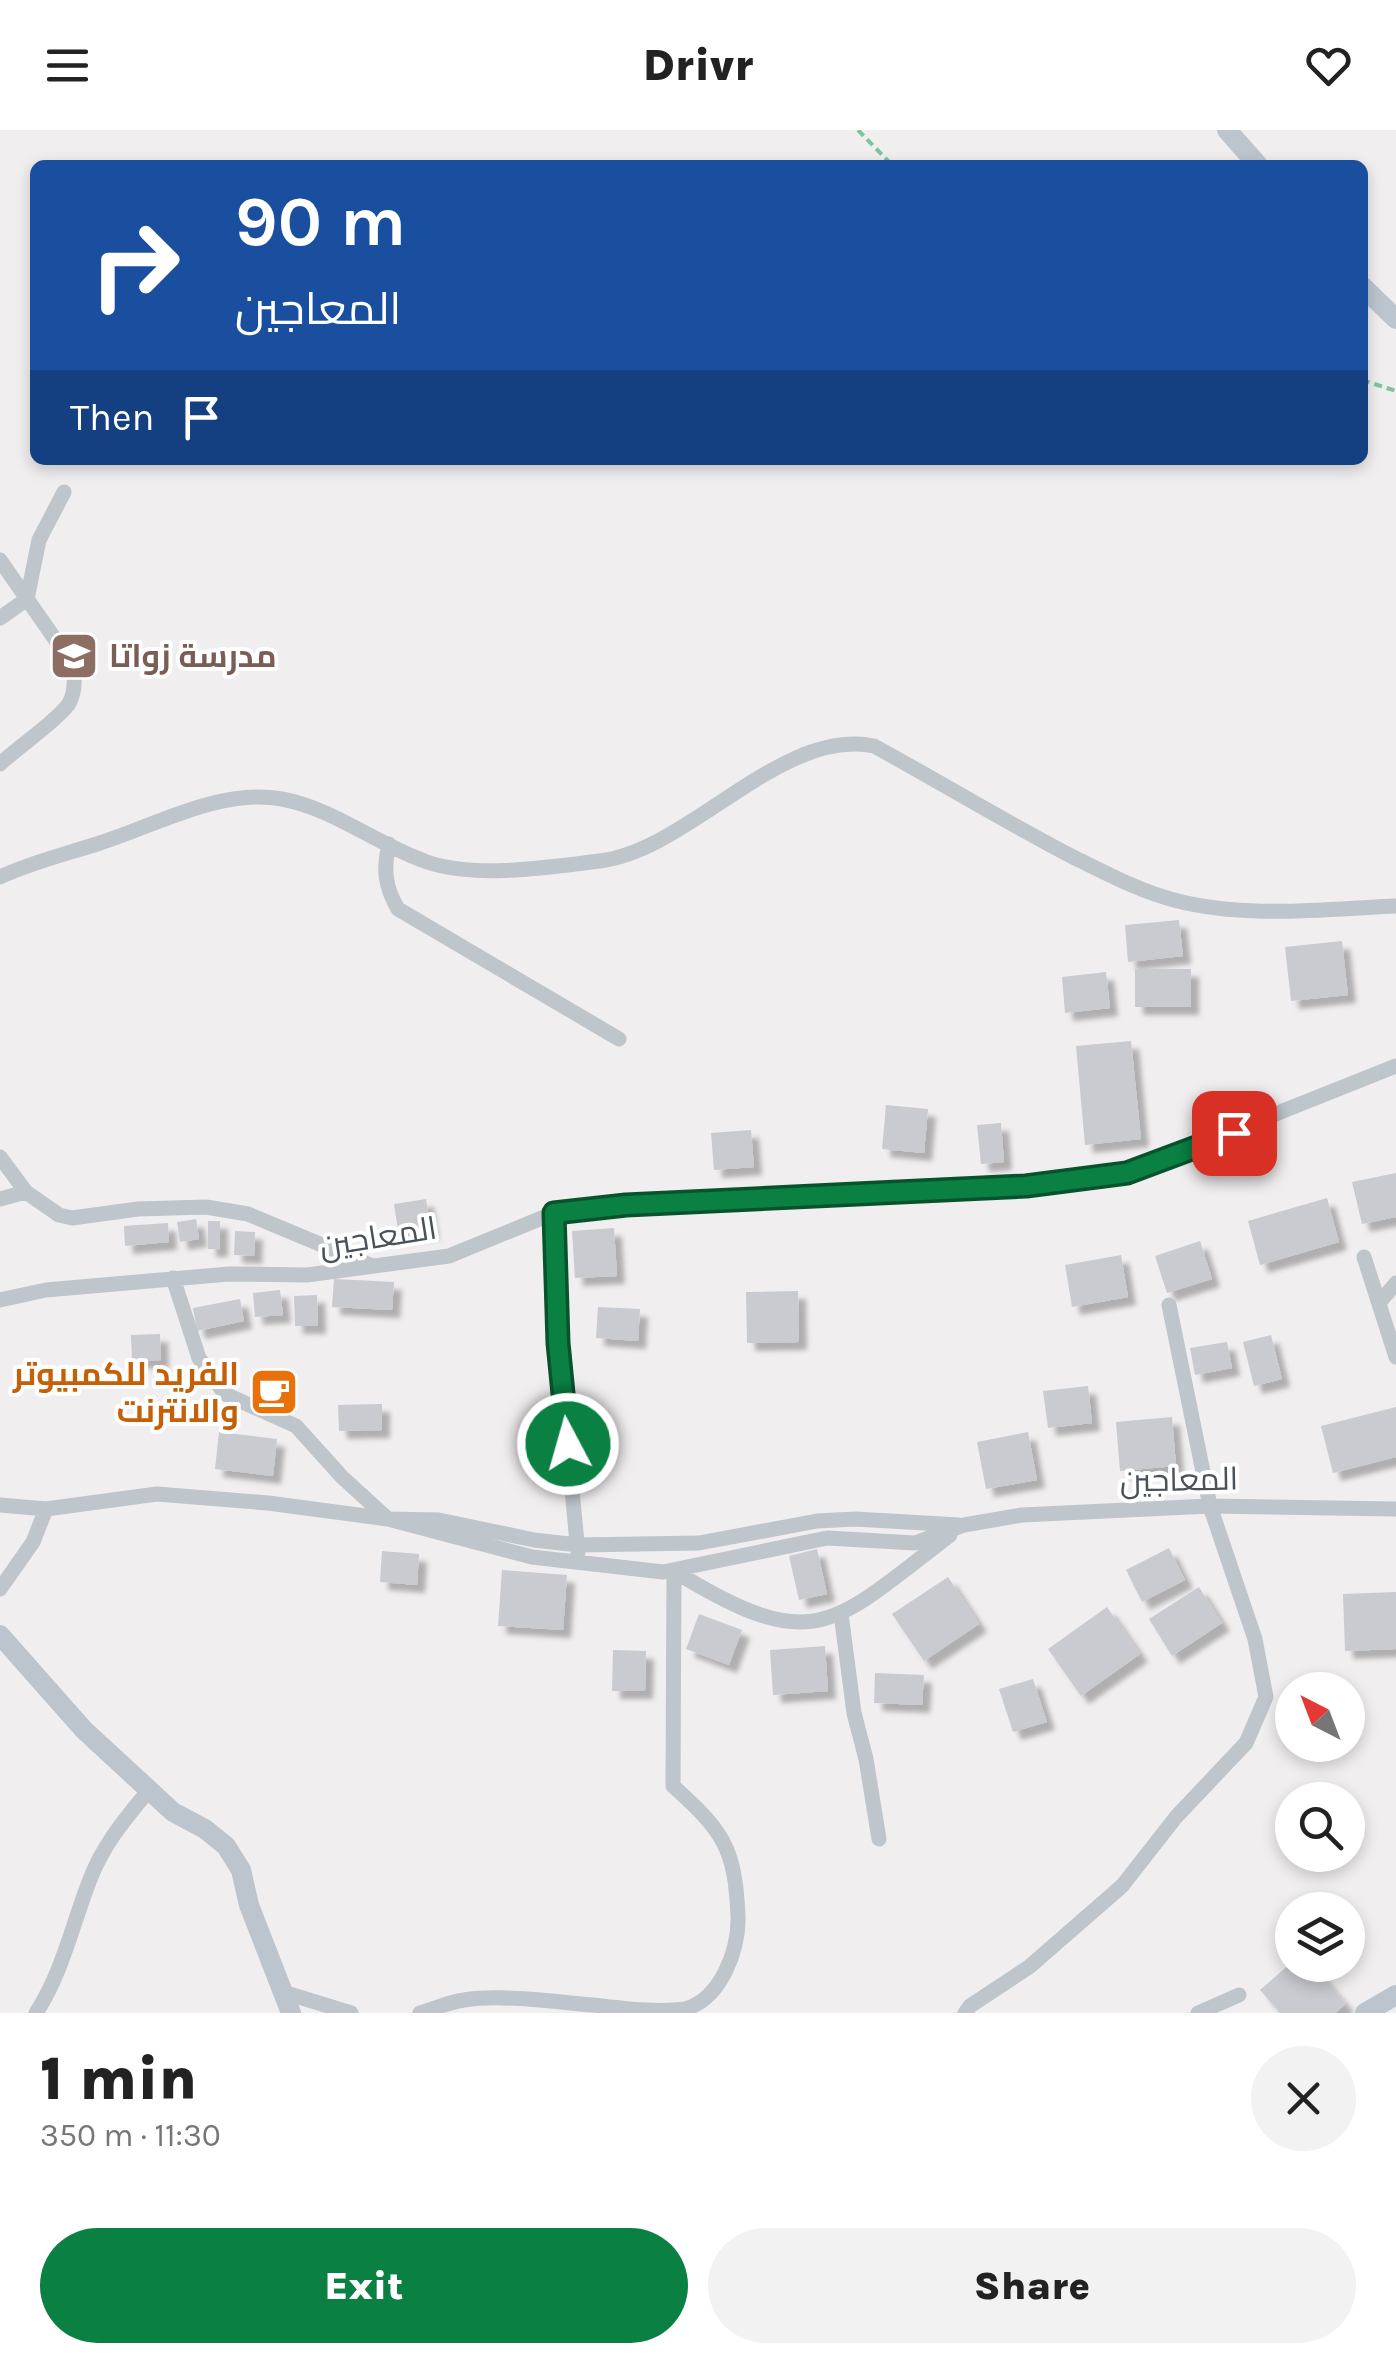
<!DOCTYPE html>
<html lang="en">
<head>
<meta charset="utf-8">
<style>
  body { margin:0; font-family:Karla,Cairo,sans-serif; background:#f2f2f2; color:#222; height:100vh; display:flex; flex-direction:column; font-size:38px; white-space:nowrap }
  * { box-sizing:border-box; margin:0 }
  p { font-size:32px; color:#767676 }
  .icon { flex:none; width:55px; height:55px; fill:none; stroke:currentColor; stroke-width:2; stroke-linecap:round; stroke-linejoin:round }
  .map { position:relative; height:1883px; overflow:hidden }
  .drawer { display:flex; flex-direction:column; background:#fff; flex:1 }
  .drawer>* { flex:none }
  .banner { position:absolute; left:30px; top:30px; width:1338px; height:305px; border-radius:15px; box-shadow:0 5px 15px #0003; background:#1a4fa0; color:#fff; overflow:hidden }
  .needle { width:65px; rotate:318deg }
  .buttons { position:absolute; left:1275px; top:1542px; display:grid; gap:20px }
  .buttons a { display:grid; place-items:center; width:90px; height:90px; border-radius:50%; background:#fff; box-shadow:0 5px 15px #0003; font-size:50px }
  .pin { position:absolute; display:grid; place-items:center; width:85px; height:85px; color:#fff; margin:-42px; border-radius:20px; box-shadow:0 5px 15px #0006 }
  .me { position:absolute; width:110px; margin:-55px; rotate:354deg; stroke-linejoin:round; filter:drop-shadow(0 0 8px #0008) }
  .turn { display:flex; align-items:center; gap:35px; height:210px; padding:0 40px; font-size:45px }
  .turn .icon { width:130px; height:130px; stroke-width:2.5 }
  .turn b { display:block; font-size:70px; line-height:85px }
  .then { display:flex; align-items:center; height:95px; padding:0 40px; background:#0003; gap:20px; font-size:38px }
  .round { display:grid; place-items:center; flex:none; width:105px; height:105px; border-radius:52px; background:#f2f2f2 }
  .headline { display:flex; align-items:center; justify-content:space-between; height:170px; padding:0 40px }
  h1 { font-size:60px; font-weight:800; line-height:75px }
  .button { display:flex; gap:20px; margin-top:auto; padding:20px 40px }
  .button a { flex:1; height:115px; border-radius:60px; background:#0b8043; color:#fff; font-size:40px; font-weight:800; line-height:115px; text-align:center }
  .button a+a { background:#f2f2f2; color:#222 }
  header { display:flex; justify-content:space-between; align-items:center; height:130px; padding:0 40px; background:#fff; font-size:45px; font-weight:800 }
  .map>svg:first-child { display:block }
  .building { fill:#c9cbd0; filter:url(#shadow) }
  .lines { fill:none; stroke-linecap:round; stroke-linejoin:round }
  .path { stroke:#7ec3a0; stroke-width:4; stroke-dasharray:8 5; stroke-linecap:butt }
  .street { stroke:#bec5cb; stroke-width:15 }
  .secondary { stroke:#bcc5ce; stroke-width:20 }
  .route-casing { stroke:#07532c; stroke-width:25 }
  .route { stroke:#0b8043; stroke-width:18 }
  .labels { text-anchor:middle; dominant-baseline:central; stroke-width:8; stroke-linejoin:round; paint-order:stroke }
  .education-label { font-size:32px; font-weight:bold; fill:#785e54; stroke:#fff; text-anchor:start }
  .street-label { font-size:32px; fill:#495159; stroke:#fff }
  .food-label { font-size:32px; font-weight:bold; fill:#c56008; stroke:#fff; text-anchor:end }
</style>
</head>
<body>
<header><svg class="icon" aria-label="menu" viewBox="0 0 24 24"><path d="M4 6h16M4 12h16M4 18h16"/></svg>Drivr<svg class="icon" aria-label="heart" viewBox="0 0 24 24"><path d="M12 20l-8-8c-3-5 5-10 8-4 3-6 11-1 8 4z"/></svg></header>
<div class="map">
<svg width="1396" height="1883" viewBox="0 0 1396 1883">
  <defs>
    <filter id="shadow"><feDropShadow dx="8" dy="8" stdDeviation="2.5" flood-color="#0004"/></filter>
  </defs>
  <rect width="100%" height="100%" fill="#f0eeee"/>
  <!-- building -->
  <path class="building" d="M1179,790L1183,826L1128,832L1125,795Z
    M1342,811L1348,865L1291,871L1285,817Z
    M1135,839H1191V877H1135Z
    M1106,842L1110,878L1065,883L1062,847Z
    M1131,911L1141,1009L1085,1015L1076,916Z
    M886,975L928,979L924,1023L882,1019Z
    M1001,993L1004,1032L981,1034L977,995Z
    M751,1000L754,1037L714,1040L711,1003Z
    M1396,1043V1087L1362,1094L1352,1052Z
    M1327,1068L1339,1112L1260,1135L1248,1091Z
    M426,1069L431,1101L399,1106L394,1074Z
    M196,1089L199,1109L180,1112L177,1092Z
    M208,1091H220V1119H208Z
    M168,1093L169,1112L125,1116L124,1096Z
    M614,1098L617,1146L575,1148L572,1101Z
    M235,1101L255,1102L254,1126L234,1125Z
    M1200,1111L1212,1149L1167,1163L1155,1126Z
    M1121,1125L1128,1167L1072,1177L1065,1135Z
    M334,1149L394,1152L392,1180L332,1177Z
    M280,1160L283,1185L255,1187L253,1163Z
    M798,1161L799,1212L747,1213L746,1162Z
    M317,1165L318,1196H295L294,1166Z
    M240,1169L244,1191L197,1201L193,1178Z
    M598,1177L640,1179L638,1211L596,1208Z
    M160,1204L161,1230L132,1231L131,1205Z
    M1271,1205L1282,1249L1254,1256L1243,1212Z
    M1227,1212L1232,1238L1195,1245L1190,1218Z
    M1088,1256L1092,1293L1048,1298L1043,1261Z
    M382,1274V1300L339,1301L338,1275Z
    M1396,1277V1327L1333,1343L1321,1296Z
    M1172,1287L1176,1336L1120,1341L1116,1292Z
    M219,1302L277,1309L273,1346L215,1339Z
    M1028,1302L1037,1350L986,1359L977,1312Z
    M1169,1418L1185,1450L1142,1472L1126,1440Z
    M817,1419L827,1464L799,1470L789,1426Z
    M382,1421L419,1424L417,1455L380,1452Z
    M502,1440L567,1445L563,1500L498,1496Z
    M948,1447L979,1494L924,1531L892,1484Z
    M1199,1457L1222,1493L1172,1526L1149,1489Z
    M1396,1462V1519L1345,1521L1343,1464Z
    M1107,1477L1140,1524L1081,1566L1048,1519Z
    M699,1484L742,1500L729,1535L686,1519Z
    M825,1516L828,1561L773,1565L770,1520Z
    M613,1520L646,1521L645,1561H612Z
    M875,1543L924,1545L922,1575L874,1573Z
    M1033,1549L1047,1592L1013,1602L999,1559Z
    M1292,1832V1835H1313L1346,1874L1335,1883H1280L1260,1860Z"/>
  <g class="lines">
    <!-- path -->
    <path class="path" d="M858,0L892,35
      M1362,250L1396,261"/>
    <!-- street -->
    <path class="street" d="M0,488L27,469L39,410L64,362
      M0,634C18,617 54,593 68,575C76,563 75,548 73,535L0,430
      M389,714C383,739 385,757 398,779L619,909
      M0,747C32,732 66,724 100,713C157,695 220,658 282,669C335,679 377,715 427,732C476,749 550,737 600,731C690,720 781,597 874,616C942,653 1007,693 1075,728C1108,744 1139,761 1174,770C1245,789 1324,779 1396,776
      M0,1027L26,1062L59,1085L72,1088L138,1079L206,1077L248,1084L370,1135
      M0,1069L26,1062
      M554,1083L558,1213L578,1423
      M1364,1127L1396,1227
      M173,1148L199,1228L225,1264L296,1296L342,1347L388,1389L532,1427L663,1442L827,1408L915,1413L964,1395L1022,1385L1210,1376L1396,1379
      M0,1170L46,1160L229,1144L307,1145L449,1126L554,1083L626,1075L1026,1056L1127,1043L1396,936
      M1379,1173L1396,1153
      M0,1375L46,1379L157,1364L268,1373L388,1389L439,1390L534,1410L578,1415L699,1413L817,1391L855,1389L959,1395
      M674,1441C814,1527 831,1497 950,1405
      M0,1459L33,1412L46,1379
      M841,1484L854,1583L866,1629L879,1709
      M286,1863L351,1883
      M36,1883C62,1843 72,1796 89,1752C102,1716 125,1689 149,1660
      M420,1883C434,1879 449,1872 464,1870C500,1864 556,1872 593,1875C622,1878 657,1883 685,1879C721,1869 739,1820 738,1786C735,1717 723,1701 673,1656L674,1441
      M965,1883L970,1876L1029,1837L1122,1756L1176,1687L1246,1613L1266,1567L1255,1509L1210,1376L1169,1175
      M1198,1883L1239,1865"/>
    <!-- secondary -->
    <path class="secondary" d="M1227,0L1258,35
      M1362,156L1396,189
      M0,1505L84,1600L173,1682L205,1699L226,1716L241,1740L249,1775L291,1883
      M1365,1883L1396,1865"/>
  </g>
  <g class="lines">
    <!-- route casing -->
    <g class="route-casing">
      <path id="route" d="M568,1314L558,1213L554,1083L626,1075L1026,1056L1127,1043L1234,1003"/>
    </g>
    <!-- route -->
    <use href="#route" class="route"/>
  </g>
  <!-- icons -->
  <defs>
    <g id="school-square" transform="scale(2.5)"><rect x="-9" y="-9" width="18" height="18" rx="4" fill="#8d6e63" stroke="#fff"/><path d="M0-5L7-2L0 1L-7-2ZM-4 1L0 2.5L4 1V4Q0 6-4 4Z" fill="#fff"/></g>
    <g id="cafe-square" transform="scale(2.5)"><rect x="-9" y="-9" width="18" height="18" rx="4" fill="#e8710a" stroke="#fff"/><path d="M-5.5-4.5H6V0H3Q3 3.5 0 3.5H-2.5Q-5.5 3.5-5.5 0ZM3-3.2v2h1.7v-2ZM-6 4.5H4V6H-6Z" fill="#fff"/></g>
  </defs>
  <g fill-rule="evenodd">
    <use href="#school-square" x="74" y="526"/>
    <use href="#cafe-square" x="274" y="1262"/>
  </g>
  <g class="labels">
    <!-- education labels -->
    <g class="education-label">
      <text x="109" y="526">مدرسة زواتا</text>
    </g>
    <!-- street labels -->
    <g class="street-label">
      <text transform="translate(378 1107) rotate(-9)">المعاجين</text>
      <text transform="translate(1179 1350) rotate(-1)">المعاجين</text>
    </g>
    <!-- food labels -->
    <g class="food-label">
      <text x="239" y="1244">الفريد للكمبيوتر<tspan x="239" dy="37">والانترنت</tspan></text>
    </g>
  </g>
</svg>
<div class="buttons">
<a><svg class="needle" viewBox="-14 -14 28 28"><path d="M0-13l5 13h-10z" fill="#e53935"/><path d="M0 13l5-13h-10z" fill="#767676"/></svg></a>
<a><svg class="icon" aria-label="search" viewBox="0 0 24 24"><circle cx="10" cy="10" r="6"/><path d="M15 15l6 6"/></svg></a>
<a><svg class="icon" aria-label="layers" viewBox="0 0 24 24"><path d="M12 4l9 5-9 5-9-5zM3 14l9 5 9-5"/></svg></a>
</div>
<div class="pin" style="left:1234px;top:1003px;background:#d93025"><svg class="icon" aria-label="arrive" viewBox="0 0 24 24"><path d="M6 21V4h12l-3 4 3 4H6"/></svg></div>
<svg class="me" style="left:568px;top:1314px" viewBox="-20 -20 40 40"><circle r="17" fill="#0b8043" stroke="#fff" stroke-width="3"/><path d="M0-11L8 9 0 5-8 9z" fill="#fff"/></svg>
<div class="banner">
<div class="turn"><svg class="icon" aria-label="right" viewBox="0 0 24 24"><path d="M7 20v-9h11M14 6l5 5-5 5"/></svg><div><b>90 m</b>المعاجين</div></div>
<div class="then">Then<svg class="icon" aria-label="arrive" viewBox="0 0 24 24"><path d="M6 21V4h12l-3 4 3 4H6"/></svg></div>
</div>
</div>
<section class="drawer">
<div class="headline"><div><h1>1 min</h1><p>350 m · 11:30</p></div><a class="round"><svg class="icon" aria-label="close" viewBox="0 0 24 24"><path d="M6 6l12 12M18 6L6 18"/></svg></a></div>
<div class="button"><a>Exit</a><a>Share</a></div>
</section>
</body>
</html>
